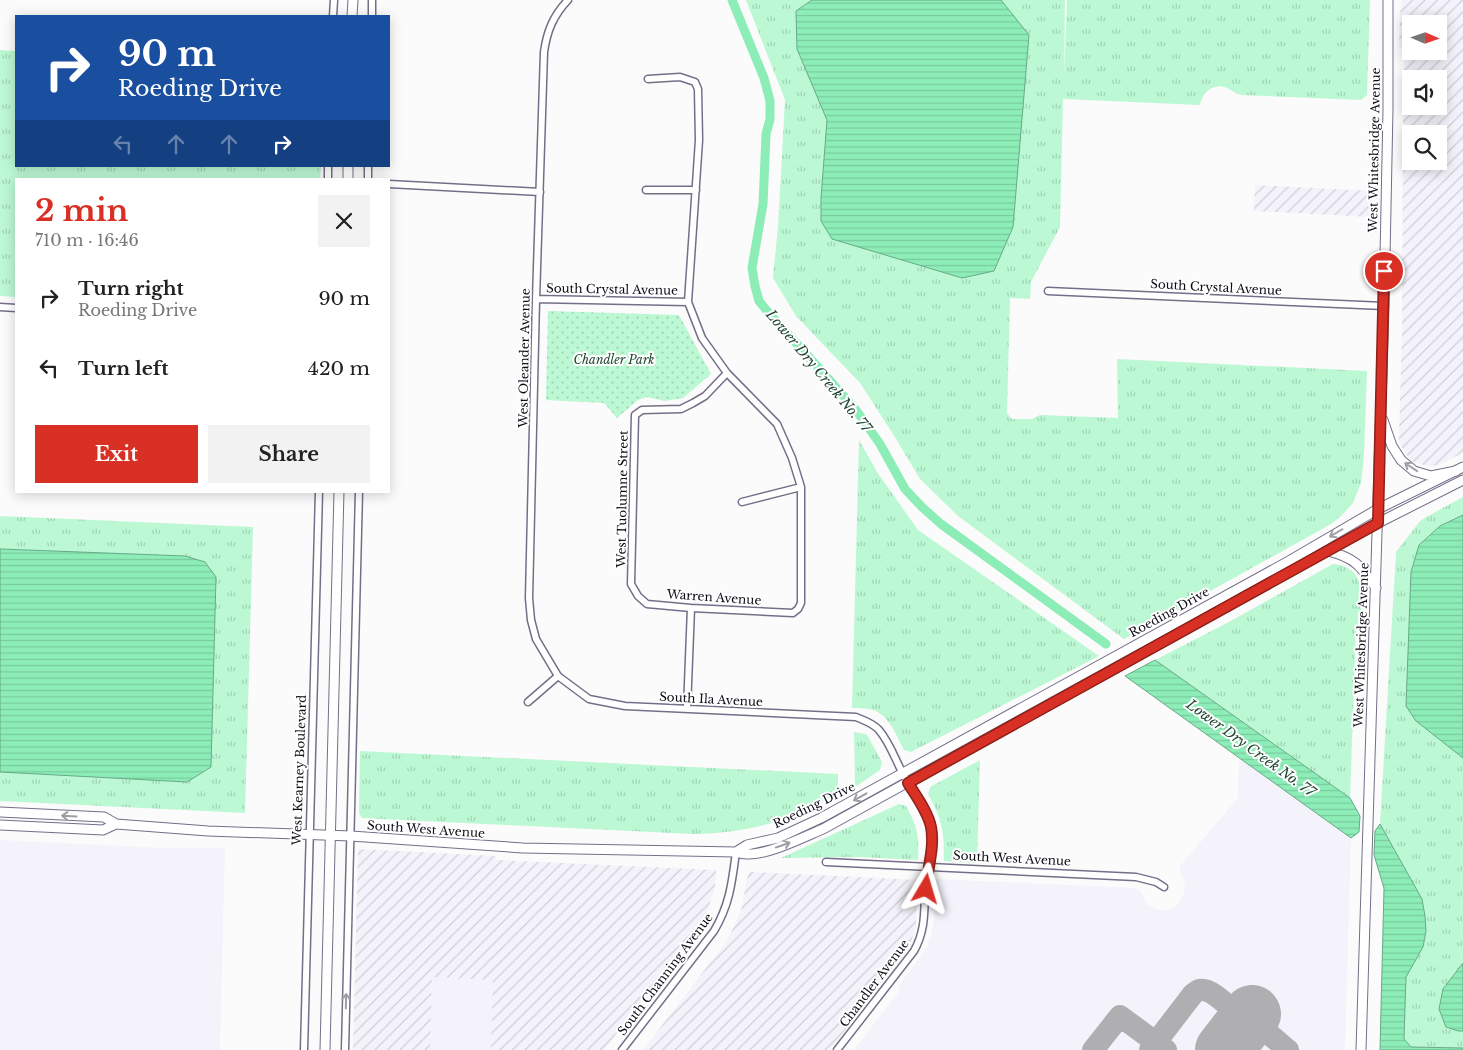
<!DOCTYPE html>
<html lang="en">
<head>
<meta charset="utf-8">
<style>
  body { margin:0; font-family:"Libre Baskerville",serif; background:#f2f2f2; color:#222; height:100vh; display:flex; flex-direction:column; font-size:19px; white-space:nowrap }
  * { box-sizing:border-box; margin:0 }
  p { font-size:16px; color:#767676 }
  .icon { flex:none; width:28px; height:28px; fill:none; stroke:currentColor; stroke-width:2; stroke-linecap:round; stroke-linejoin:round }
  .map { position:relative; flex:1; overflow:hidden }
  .drawer { position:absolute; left:15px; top:178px; width:375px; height:315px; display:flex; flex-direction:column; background:#fff; border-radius:0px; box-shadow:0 2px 12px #0003 }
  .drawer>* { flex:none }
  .guide { position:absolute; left:15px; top:15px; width:375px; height:152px; border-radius:0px; box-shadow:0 2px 12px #0003; background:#1a4fa0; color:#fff; overflow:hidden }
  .needle { width:32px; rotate:92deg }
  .buttons { position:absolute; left:1402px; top:15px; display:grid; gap:10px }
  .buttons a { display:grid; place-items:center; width:45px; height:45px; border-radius:0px; background:#fff; box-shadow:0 2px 12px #0003; font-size:25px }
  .pin { position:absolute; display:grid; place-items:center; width:42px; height:42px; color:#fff; margin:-21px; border:2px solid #fff; border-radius:50%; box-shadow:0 1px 5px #0007 }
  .me { position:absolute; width:55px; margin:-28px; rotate:7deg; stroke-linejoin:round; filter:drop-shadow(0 0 4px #0008) }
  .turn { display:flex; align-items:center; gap:18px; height:105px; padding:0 20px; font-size:22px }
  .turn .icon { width:65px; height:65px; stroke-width:2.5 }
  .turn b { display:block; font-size:35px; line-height:42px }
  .lanes { display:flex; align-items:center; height:48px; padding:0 20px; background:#0003; justify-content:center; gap:25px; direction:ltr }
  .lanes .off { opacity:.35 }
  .round { display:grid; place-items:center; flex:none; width:52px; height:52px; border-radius:0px; background:#f2f2f2 }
  .head { display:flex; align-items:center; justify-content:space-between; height:85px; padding:0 20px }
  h1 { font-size:30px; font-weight:800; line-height:38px; color:#d93025 }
  .primary-button { display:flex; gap:10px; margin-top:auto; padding:10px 20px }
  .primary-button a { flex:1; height:58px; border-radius:0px; background:#d93025; color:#fff; font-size:20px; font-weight:800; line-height:58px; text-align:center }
  .primary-button a+a { background:#f2f2f2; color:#222 }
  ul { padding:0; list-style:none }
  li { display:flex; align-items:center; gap:15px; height:70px; padding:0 20px }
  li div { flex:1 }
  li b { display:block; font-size:19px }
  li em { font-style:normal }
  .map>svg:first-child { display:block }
  .built { fill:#f4f2fa }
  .industrial { fill:url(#industrial-furrows); fill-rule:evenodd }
  .grass { fill:url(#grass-tufts) }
  .park { fill:url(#park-dots) }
  .water { fill:url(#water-rules); stroke:#67aa87 }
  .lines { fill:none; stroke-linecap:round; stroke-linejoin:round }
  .canal { stroke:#8dedb7; stroke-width:9 }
  .taxiway { stroke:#afaeb1; stroke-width:22 }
  .runway { stroke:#afaeb1; stroke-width:58 }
  .minor-casing { stroke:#766e88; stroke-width:9 }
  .tertiary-casing { stroke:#766e88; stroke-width:11 }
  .secondary-casing { stroke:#766e88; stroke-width:11 }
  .minor { stroke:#fff; stroke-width:6 }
  .tertiary { stroke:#fff; stroke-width:9 }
  .secondary { stroke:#fff; stroke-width:9 }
  .oneway { stroke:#9f9ea2 }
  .route-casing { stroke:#8d1f18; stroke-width:12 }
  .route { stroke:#d93025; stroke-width:9 }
  .labels { text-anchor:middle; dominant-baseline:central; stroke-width:4; stroke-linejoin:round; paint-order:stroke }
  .street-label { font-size:12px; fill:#0f0c16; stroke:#fff }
  .park-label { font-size:12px; font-style:italic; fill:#1f4732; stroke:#fff }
  .water-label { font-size:14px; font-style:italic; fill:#1f4732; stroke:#fff }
</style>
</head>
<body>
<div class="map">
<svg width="1463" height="1050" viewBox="0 0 1463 1050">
  <defs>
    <pattern id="industrial-furrows" width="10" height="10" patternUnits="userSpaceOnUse" patternTransform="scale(1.25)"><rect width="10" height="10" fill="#f4f2fa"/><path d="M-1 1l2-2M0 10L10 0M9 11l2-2" fill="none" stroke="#d0ced6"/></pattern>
    <pattern id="grass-tufts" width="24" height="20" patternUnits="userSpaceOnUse" patternTransform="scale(1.25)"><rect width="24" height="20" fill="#bcf8d4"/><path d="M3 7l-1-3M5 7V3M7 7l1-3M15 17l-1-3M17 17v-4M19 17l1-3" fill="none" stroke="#a0d3b5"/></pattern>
    <pattern id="park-dots" width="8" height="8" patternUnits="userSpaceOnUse" patternTransform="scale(1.25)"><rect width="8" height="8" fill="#bcf8d4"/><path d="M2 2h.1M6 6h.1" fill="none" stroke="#a0d3b5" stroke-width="1.8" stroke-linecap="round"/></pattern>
    <pattern id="water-rules" width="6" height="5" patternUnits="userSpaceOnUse" patternTransform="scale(1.25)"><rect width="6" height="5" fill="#8dedb7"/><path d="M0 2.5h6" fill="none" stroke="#78ca9d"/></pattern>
  </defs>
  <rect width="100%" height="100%" fill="#fbfbfb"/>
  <!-- built -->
  <path class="built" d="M1239,758L1351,838L1345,1050H854L901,989L898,987L927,947L932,931L934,919V879L1134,888L1140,891L1148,906L1162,911L1169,910L1179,903L1184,894L1185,883L1180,873V866L1238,798Z
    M0,840L160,848H225L220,1050H0Z
    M432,977L493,980L494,1001L493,1050H430Z"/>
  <!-- industrial -->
  <path class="industrial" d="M1401,0H1463V453L1438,465L1430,466L1415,463L1409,458L1401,446L1399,439L1402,328L1403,118L1404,48H1399ZM1411,24H1439V51H1411ZM1411,79H1439V106H1411ZM1411,134H1439V161H1411Z
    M1255,185L1372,191L1371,217L1254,211Z
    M358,849L496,856V860L714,870L716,871V876L715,887L708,909L695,931L604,1050H491L493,980L432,977L430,1050H353Z
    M750,872L918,880L916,928L911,942L908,949L830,1050H643L723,946L730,935L741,910L748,874Z"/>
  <!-- grass -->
  <path class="grass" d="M746,0H1065L1064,76L1067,0H1370L1367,95L1361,100L1242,95C1236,94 1233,91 1227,88C1214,82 1202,92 1200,105L1063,99L1060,227L1031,282L1030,299L1010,298L1007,413L1012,419H1032L1040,415L1118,418L1117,359L1367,371L1364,455L1361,483L1353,503L1341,516L1331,524L1124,639L958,516L920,479L893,434L860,383L796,316L773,278L778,226L785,100Z
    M0,50L16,51V166H321L320,179H16V297L0,296Z
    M859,440L877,472L918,530L1099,656L911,752L904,750C897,737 890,718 876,711C869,708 860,708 852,708Z
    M1463,497V1048L1411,1047L1404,1039L1406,977L1423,947L1422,899L1380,824L1396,552L1420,521L1428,516Z
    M0,516L253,527L245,813L0,801Z
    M1333,564C1369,567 1361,601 1360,627H1356L1350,798L1155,660L1227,623Z
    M854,732L865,734L867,735L882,762L880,770L855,787Z
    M360,751L838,774V793C788,822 749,833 692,834L362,818L359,814Z
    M980,760L977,863L944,861C944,831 943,821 928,794L930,787Z
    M899,804L906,806C918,828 919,835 918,860L859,857L781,858Z"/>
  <!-- park -->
  <path class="park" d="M548,311L679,315L711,374L683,398L665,401L647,397L638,400L617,418L604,403L546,400Z"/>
  <!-- water -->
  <path class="water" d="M812,0H1001L1029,35L1013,227L994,271L962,278L832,239L821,221V198L827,120L797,49L796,11Z
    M1463,515V758L1416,721L1406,706L1411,572L1419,545L1440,526Z
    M0,549L185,556L205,562L216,577L211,767L187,782L0,772Z
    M1155,660L1350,798L1360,816L1359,832L1351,838L1125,676Z
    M1380,824L1422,899L1425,916L1426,931L1423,947L1406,977L1404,1039L1411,1047L1463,1048V1050H1380L1384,888L1374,855L1375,831Z
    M1463,963V1031H1458L1446,1027L1439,1009L1443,989Z"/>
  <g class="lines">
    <!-- canal -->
    <path class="canal" d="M732,0L764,78L770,101V119L766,134L763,204L752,268L755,286L759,301L768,312L817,366L856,410L880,444L905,489L923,508L941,524L1106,644"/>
    <!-- taxiway -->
    <path class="taxiway" d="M1231,1042C1235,1037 1240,1031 1246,1028C1261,1022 1277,1042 1288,1050
      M1093,1050L1120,1016L1166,1050
      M1150,1050L1193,994C1197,991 1199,989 1204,990C1213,991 1235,1010 1237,1018C1239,1027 1234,1034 1231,1042"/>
    <!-- runway -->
    <path class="runway" d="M1224,1050L1252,1014"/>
    <!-- minor casing -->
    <g class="minor-casing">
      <path id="minor" d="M568,0C553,16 547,31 544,52L536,299L529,598L531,620L536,639L558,676L589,699L625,706L856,717C865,721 873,723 879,730C890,743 895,759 903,774C912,790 928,810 931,828C935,845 928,860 926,877C923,904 928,926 914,951L837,1050
        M333,16L334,0
        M372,16V0
        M648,79L680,77L695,82L698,89L699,140L688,302L702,338L727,373L777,424L792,458L801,487V603L798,609L793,613L691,608L647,604L638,596L631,584L635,415L642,410L681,409L693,403L705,396L727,373
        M328,179V166
        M368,179V166
        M389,184L540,192
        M646,190H696
        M1048,291L1384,306
        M536,299L688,302
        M0,307L16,308
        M742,502L801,487
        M528,702L558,676
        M687,709L691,608
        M826,862L1136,877L1156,882L1164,887
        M304,1050L319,491
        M345,1050L359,491
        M622,1050L714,931C730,904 732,882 736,852"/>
    </g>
    <!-- tertiary casing -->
    <g class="tertiary-casing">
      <path id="tertiary" d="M0,812L104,817L116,824L208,831L351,836L523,848L736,852C739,853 744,854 747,854C768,855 804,837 823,829L1378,523L1463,480
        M0,825L103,830L116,824
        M736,852L747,845L778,838L821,818L1289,561L1378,509L1463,467"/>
    </g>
    <!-- secondary casing -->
    <g class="secondary-casing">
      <path id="secondary" d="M352,16L353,0
        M348,179V166
        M1383,420L1392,446L1401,460L1414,471L1431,476L1456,471
        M1328,551C1355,558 1360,565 1376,588
        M325,1050L339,491
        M1361,1050L1384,306L1388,109V0"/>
    </g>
    <!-- minor -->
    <use href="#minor" class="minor"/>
    <!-- tertiary -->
    <use href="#tertiary" class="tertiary"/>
    <!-- secondary -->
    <use href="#secondary" class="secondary"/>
  </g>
  <!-- one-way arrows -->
  <defs><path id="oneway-shaft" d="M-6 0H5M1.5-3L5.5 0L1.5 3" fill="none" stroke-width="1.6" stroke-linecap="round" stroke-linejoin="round" transform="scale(1.25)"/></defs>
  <g class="oneway">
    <use href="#oneway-shaft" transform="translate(1411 467) rotate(-146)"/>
    <use href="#oneway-shaft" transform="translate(1336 533) rotate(150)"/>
    <use href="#oneway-shaft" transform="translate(860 797) rotate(151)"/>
    <use href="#oneway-shaft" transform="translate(69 816) rotate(-177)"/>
    <use href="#oneway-shaft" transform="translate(783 845) rotate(-19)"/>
    <use href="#oneway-shaft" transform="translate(346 1001) rotate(-89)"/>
  </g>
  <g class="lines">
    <!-- route casing -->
    <g class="route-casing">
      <path id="route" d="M926,889C927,869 935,848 931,827C928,812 916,796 908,783L1378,523L1384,271"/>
    </g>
    <!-- route -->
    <use href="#route" class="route"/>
  </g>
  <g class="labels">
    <!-- street labels -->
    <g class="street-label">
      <text transform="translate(1374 150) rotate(-89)">West Whitesbridge Avenue</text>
      <text transform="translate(1216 287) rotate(3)">South Crystal Avenue</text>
      <text transform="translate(612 289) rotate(1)">South Crystal Avenue</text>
      <text transform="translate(524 358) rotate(-89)">West Oleander Avenue</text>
      <text transform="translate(622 499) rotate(-89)">West Tuolumne Street</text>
      <text transform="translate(714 597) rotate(4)">Warren Avenue</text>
      <text transform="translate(1169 612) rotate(-29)">Roeding Drive</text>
      <text transform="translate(1361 645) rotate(-88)">West Whitesbridge Avenue</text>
      <text transform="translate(711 699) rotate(3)">South Ila Avenue</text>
      <text transform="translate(299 770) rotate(-88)">West Kearney Boulevard</text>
      <text transform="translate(814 805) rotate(-26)">Roeding Drive</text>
      <text transform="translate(426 829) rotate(4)">South West Avenue</text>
      <text transform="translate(1012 858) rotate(3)">South West Avenue</text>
      <text transform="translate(665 974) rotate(-53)">South Channing Avenue</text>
      <text transform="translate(874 983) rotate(-53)">Chandler Avenue</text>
    </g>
    <!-- park labels -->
    <g class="park-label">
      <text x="614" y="359">Chandler Park</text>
    </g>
    <!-- water labels -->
    <g class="water-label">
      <text transform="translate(819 371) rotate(50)">Lower Dry Creek No. 77</text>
      <text transform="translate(1251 748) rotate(36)">Lower Dry Creek No. 77</text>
    </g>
  </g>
</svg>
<div class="buttons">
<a><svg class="needle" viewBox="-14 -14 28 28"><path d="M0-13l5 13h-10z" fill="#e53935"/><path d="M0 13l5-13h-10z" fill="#767676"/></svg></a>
<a><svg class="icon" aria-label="sound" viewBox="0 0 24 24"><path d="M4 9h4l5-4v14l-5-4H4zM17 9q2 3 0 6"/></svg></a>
<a><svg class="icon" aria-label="search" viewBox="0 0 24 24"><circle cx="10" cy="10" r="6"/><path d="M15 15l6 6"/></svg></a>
</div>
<div class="pin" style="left:1384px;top:271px;background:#d93025"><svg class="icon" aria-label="arrive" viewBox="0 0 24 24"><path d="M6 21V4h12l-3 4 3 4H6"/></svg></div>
<svg class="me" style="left:926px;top:889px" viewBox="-20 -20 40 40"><path d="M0-17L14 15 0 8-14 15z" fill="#d93025" stroke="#fff" stroke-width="4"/></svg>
<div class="guide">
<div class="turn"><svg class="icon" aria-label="right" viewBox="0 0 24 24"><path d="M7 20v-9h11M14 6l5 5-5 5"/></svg><div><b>90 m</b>Roeding Drive</div></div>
<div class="lanes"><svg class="icon off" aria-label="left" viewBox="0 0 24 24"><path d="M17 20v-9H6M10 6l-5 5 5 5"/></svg><svg class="icon off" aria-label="ahead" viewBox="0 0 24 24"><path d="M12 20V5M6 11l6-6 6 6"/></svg><svg class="icon off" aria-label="ahead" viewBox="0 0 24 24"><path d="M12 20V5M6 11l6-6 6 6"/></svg><svg class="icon" aria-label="right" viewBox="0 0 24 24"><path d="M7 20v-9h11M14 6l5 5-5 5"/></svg></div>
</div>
<section class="drawer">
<div class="head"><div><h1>2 min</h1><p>710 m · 16:46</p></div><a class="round"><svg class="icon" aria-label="close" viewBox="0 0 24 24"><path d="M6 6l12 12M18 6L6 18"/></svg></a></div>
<ul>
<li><svg class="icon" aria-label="right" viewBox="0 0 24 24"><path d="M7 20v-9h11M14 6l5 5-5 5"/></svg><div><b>Turn right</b><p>Roeding Drive</p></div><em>90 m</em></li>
<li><svg class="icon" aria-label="left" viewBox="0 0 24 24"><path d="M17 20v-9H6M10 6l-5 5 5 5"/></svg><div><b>Turn left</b></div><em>420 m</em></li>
</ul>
<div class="primary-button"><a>Exit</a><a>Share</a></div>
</section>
</div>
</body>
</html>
